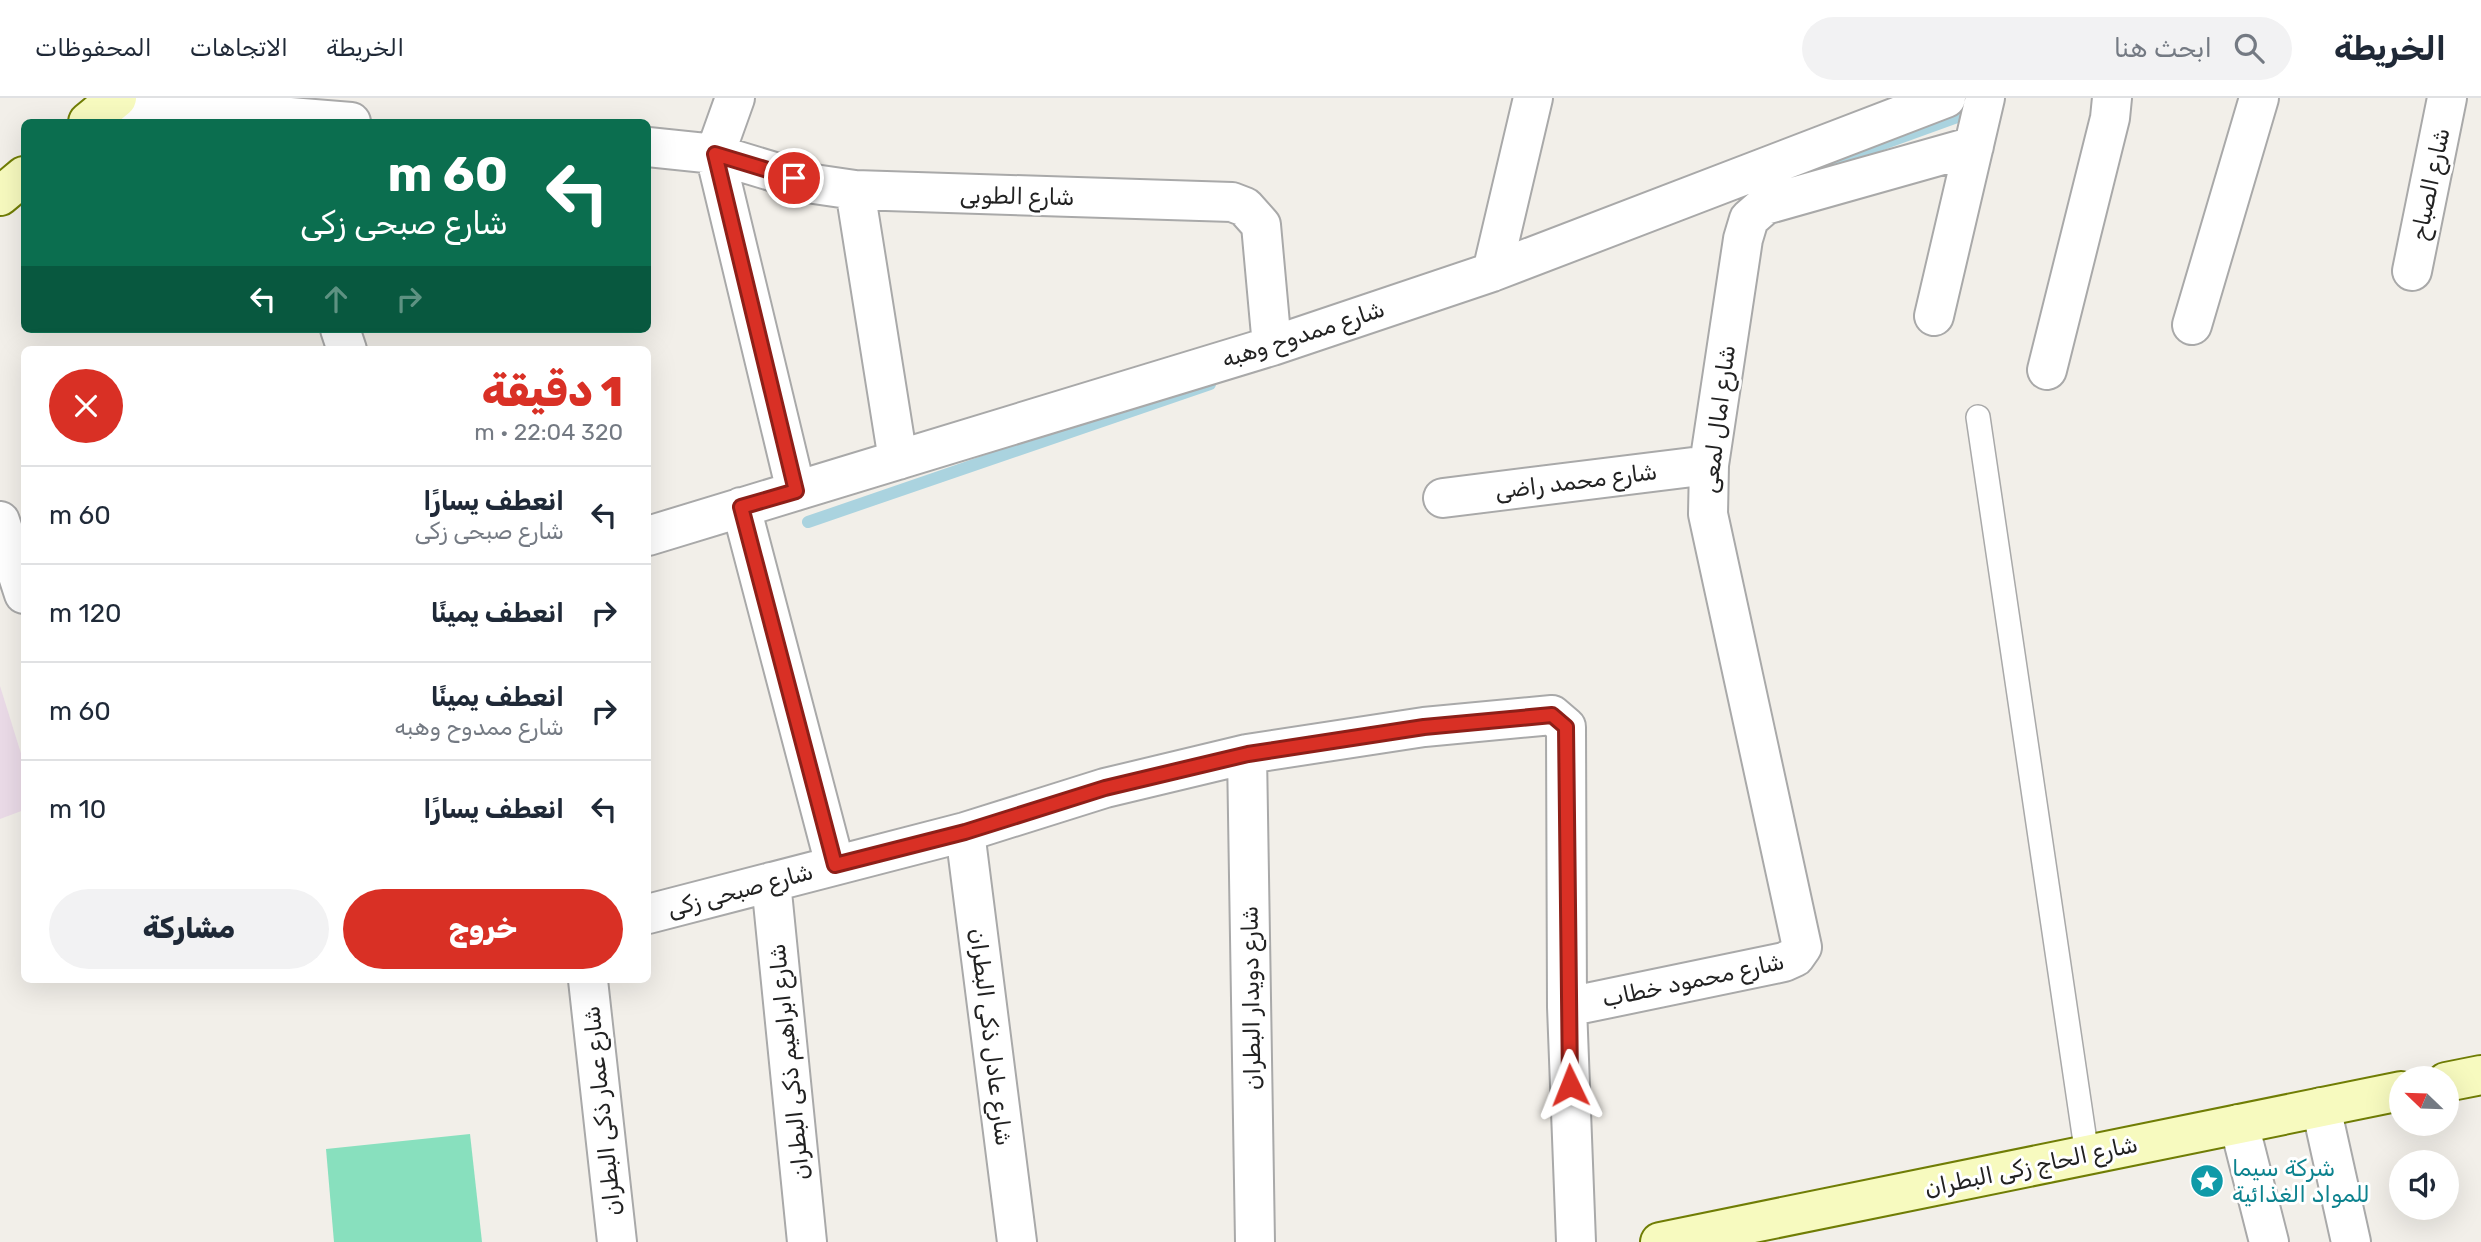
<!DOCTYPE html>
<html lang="ar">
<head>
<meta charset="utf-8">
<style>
  body { margin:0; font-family:Rubik,"Noto Sans Arabic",sans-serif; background:#f2f2f3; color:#1f2937; direction:rtl; height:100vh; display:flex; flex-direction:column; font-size:26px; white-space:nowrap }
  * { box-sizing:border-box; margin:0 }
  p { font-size:23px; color:#747a83 }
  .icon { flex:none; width:38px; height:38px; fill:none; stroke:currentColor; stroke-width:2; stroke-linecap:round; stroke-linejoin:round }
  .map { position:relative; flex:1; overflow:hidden; direction:ltr }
  .drawer { position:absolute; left:21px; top:248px; width:630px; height:637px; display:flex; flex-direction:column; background:#fff; border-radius:10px; box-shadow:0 7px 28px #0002; direction:rtl }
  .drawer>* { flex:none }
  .guide { position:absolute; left:21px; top:21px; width:630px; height:214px; border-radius:10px; box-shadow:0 7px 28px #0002; direction:rtl; background:#0b6e4f; color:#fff; overflow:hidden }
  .needle { width:46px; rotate:293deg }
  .controls { position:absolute; left:2389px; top:968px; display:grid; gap:14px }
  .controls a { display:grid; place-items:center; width:70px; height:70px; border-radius:50%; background:#fff; box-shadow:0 7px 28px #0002; font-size:35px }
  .pin { position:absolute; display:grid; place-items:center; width:60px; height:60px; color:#fff; margin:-30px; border:4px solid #fff; border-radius:50%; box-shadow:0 2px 7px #0007 }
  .me { position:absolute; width:77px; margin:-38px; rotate:358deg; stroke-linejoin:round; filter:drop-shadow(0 0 5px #0008) }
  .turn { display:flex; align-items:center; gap:24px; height:147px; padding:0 28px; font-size:32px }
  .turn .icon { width:91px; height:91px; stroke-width:2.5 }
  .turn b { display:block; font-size:49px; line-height:60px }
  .lanes { display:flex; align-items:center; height:66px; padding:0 28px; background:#0003; justify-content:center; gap:35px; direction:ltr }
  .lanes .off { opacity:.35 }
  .round { display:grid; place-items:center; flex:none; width:74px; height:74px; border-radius:37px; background:#f2f2f3 }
  .summary { display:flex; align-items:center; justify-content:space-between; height:119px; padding:0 28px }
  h1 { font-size:42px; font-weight:800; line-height:52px; color:#d93025 }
  .button { display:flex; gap:14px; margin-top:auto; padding:14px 28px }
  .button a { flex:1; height:80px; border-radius:42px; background:#d93025; color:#fff; font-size:28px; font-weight:800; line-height:80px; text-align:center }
  .button a+a { background:#f2f2f3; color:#1f2937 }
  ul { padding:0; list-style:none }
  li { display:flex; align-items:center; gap:21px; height:98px; padding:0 28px; border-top:2px solid #e0e1e3 }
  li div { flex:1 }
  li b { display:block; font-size:26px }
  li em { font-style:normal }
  header { display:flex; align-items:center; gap:42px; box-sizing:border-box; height:98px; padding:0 35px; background:#fff; border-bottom:2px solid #e0e1e3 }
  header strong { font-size:33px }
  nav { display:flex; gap:38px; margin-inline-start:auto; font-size:24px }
  .search { width:490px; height:63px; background:#f2f2f3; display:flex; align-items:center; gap:18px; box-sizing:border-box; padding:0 24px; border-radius:38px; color:#747a83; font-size:26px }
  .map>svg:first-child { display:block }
  .industrial { fill:#ebdbe8 }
  .pitch { fill:#88e0be }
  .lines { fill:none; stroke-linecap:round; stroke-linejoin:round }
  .stream { stroke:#aad3df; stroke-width:12 }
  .lane-casing { stroke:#a9a9a9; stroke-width:26 }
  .street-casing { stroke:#a9a9a9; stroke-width:42 }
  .secondary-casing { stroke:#707d05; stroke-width:42 }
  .lane { stroke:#fff; stroke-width:23 }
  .street { stroke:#fff; stroke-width:38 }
  .secondary { stroke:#f7fabf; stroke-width:38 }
  .route-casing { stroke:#8d1f18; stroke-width:18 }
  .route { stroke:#d93025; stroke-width:12 }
  .labels { text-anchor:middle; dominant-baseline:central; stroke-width:6; stroke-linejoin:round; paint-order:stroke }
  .street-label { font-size:23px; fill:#222; stroke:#fff }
  .culture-label { font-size:23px; fill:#0d838f; stroke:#fff; text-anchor:start }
</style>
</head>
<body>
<header>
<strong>الخريطة</strong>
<div class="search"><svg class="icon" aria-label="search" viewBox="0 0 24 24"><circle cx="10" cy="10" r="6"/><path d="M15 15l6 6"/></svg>ابحث هنا</div>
<nav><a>الخريطة</a><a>الاتجاهات</a><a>المحفوظات</a></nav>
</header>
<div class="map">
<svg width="2481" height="1144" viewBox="0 0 2481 1144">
  <rect width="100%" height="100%" fill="#f2efe9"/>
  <!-- industrial -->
  <path class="industrial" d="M0,588L24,665V712L0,721Z"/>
  <!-- pitch -->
  <path class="pitch" d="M470,1036L482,1144H334L326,1051Z"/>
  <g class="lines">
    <!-- stream -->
    <path class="stream" d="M1827,66L1968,15
      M808,424L1210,286"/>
    <!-- lane casing -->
    <g class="lane-casing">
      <path id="lane" d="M1978,319L2087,1057"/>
    </g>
    <!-- street casing -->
    <g class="street-casing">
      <path id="street" d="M735,0L715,56L796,393
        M99,15L266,17L351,24
        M648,49L715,56L814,86L855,92L1232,104L1245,109L1261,127L1272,248
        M855,92L898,362
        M2412,173L2447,0
        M1492,174L1533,0
        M1934,218L1985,0
        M2192,227L2259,0
        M340,231L347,252
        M2047,272L2110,20L2112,0
        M1443,400L1709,367
        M741,409L835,767
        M0,423L24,496
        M648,438L1272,248L1492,174L1946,0
        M1247,656L1255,1144
        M965,734L1017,1144
        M771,784L807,1144
        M648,816L965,734L1105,690L1247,656L1424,629L1552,617L1566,629L1567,909L1576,1144
        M588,882L617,1144
        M1567,909L1784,864L1795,859L1802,849L1708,416L1709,367L1743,141L1749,121L1765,107L1974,48
        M2321,1009L2351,1144
        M2239,1026L2269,1144"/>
    </g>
    <!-- secondary casing -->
    <g class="secondary-casing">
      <path id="secondary" d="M88,24L117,0
        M0,98L24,78
        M2446,984L2481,977
        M1660,1144L2401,993"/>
    </g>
    <!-- lane -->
    <use href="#lane" class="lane"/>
    <!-- street -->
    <use href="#street" class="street"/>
    <!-- secondary -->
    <use href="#secondary" class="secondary"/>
  </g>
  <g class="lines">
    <!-- route casing -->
    <g class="route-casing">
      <path id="route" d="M794,80L715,56L796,393L741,409L835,767L965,734L1105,690L1248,656L1424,629L1552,617L1566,629L1570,987"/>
    </g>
    <!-- route -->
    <use href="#route" class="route"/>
  </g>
  <!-- icons -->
  <defs>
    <g id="sight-disc" transform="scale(1.75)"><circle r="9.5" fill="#0f9aa8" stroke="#fff"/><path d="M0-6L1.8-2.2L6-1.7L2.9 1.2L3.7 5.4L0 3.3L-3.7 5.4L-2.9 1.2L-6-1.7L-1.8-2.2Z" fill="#fff"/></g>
  </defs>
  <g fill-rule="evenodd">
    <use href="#sight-disc" x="2207" y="1083"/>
  </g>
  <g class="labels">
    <!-- street labels -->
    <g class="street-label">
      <text transform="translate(2430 86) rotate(-78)">شارع الصباح</text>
      <text transform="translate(1017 98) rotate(1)">شارع الطوبى</text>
      <text transform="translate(1303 236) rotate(-18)">شارع ممدوح وهبه</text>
      <text transform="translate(1718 321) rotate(-83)">شارع امال لمعى</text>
      <text transform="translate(1576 383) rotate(-7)">شارع محمد راضى</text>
      <text transform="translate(740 792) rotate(-15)">شارع صبحى زكى</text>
      <text transform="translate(1693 882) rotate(-12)">شارع محمود خطاب</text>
      <text transform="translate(1251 900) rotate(-91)">شارع دويدار البطران</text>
      <text transform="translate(991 939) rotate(83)">شارع عادل ذكى البطران</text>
      <text transform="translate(789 964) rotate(-96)">شارع ابراهيم ذكى البطران</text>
      <text transform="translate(602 1013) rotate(-96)">شارع عمار ذكى البطران</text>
      <text transform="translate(2031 1068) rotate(-12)">شارع الحاج زكى البطران</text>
    </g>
    <!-- culture labels -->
    <g class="culture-label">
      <text x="2232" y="1070">شركة سيما<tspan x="2232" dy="26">للمواد الغذائية</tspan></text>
    </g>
  </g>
</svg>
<div class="controls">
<a><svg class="needle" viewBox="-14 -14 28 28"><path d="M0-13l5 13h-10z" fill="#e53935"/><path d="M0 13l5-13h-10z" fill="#747a83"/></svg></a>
<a><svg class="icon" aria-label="sound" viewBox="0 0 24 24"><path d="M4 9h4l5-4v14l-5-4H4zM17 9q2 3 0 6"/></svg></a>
</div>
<div class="pin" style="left:794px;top:80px;background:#d93025"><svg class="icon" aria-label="arrive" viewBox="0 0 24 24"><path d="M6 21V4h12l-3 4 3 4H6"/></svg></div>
<svg class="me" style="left:1570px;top:987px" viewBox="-20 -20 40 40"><path d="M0-17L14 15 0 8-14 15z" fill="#d93025" stroke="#fff" stroke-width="4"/></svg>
<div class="guide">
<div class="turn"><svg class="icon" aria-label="left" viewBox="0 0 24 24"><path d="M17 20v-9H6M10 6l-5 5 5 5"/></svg><div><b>60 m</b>شارع صبحى زكى</div></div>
<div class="lanes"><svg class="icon" aria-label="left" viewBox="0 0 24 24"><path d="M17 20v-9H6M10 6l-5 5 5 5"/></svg><svg class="icon off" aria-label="ahead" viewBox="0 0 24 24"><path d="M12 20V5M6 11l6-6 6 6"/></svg><svg class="icon off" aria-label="right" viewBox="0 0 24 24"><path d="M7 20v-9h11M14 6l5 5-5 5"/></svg></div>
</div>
<section class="drawer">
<div class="summary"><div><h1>1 دقيقة</h1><p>320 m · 22:04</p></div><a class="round" style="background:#d93025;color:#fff"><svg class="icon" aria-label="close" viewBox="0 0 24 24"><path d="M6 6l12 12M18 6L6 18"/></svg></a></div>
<ul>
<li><svg class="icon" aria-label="left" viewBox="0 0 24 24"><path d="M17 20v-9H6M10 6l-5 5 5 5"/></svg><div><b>انعطف يسارًا</b><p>شارع صبحى زكى</p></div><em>60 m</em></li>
<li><svg class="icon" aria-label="right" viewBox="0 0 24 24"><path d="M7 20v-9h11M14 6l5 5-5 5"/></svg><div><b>انعطف يمينًا</b></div><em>120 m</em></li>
<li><svg class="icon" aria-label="right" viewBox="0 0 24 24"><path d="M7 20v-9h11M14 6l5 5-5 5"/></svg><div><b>انعطف يمينًا</b><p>شارع ممدوح وهبه</p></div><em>60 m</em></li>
<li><svg class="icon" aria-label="left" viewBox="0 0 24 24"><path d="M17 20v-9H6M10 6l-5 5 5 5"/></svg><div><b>انعطف يسارًا</b></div><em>10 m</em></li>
</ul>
<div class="button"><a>خروج</a><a>مشاركة</a></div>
</section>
</div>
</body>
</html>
